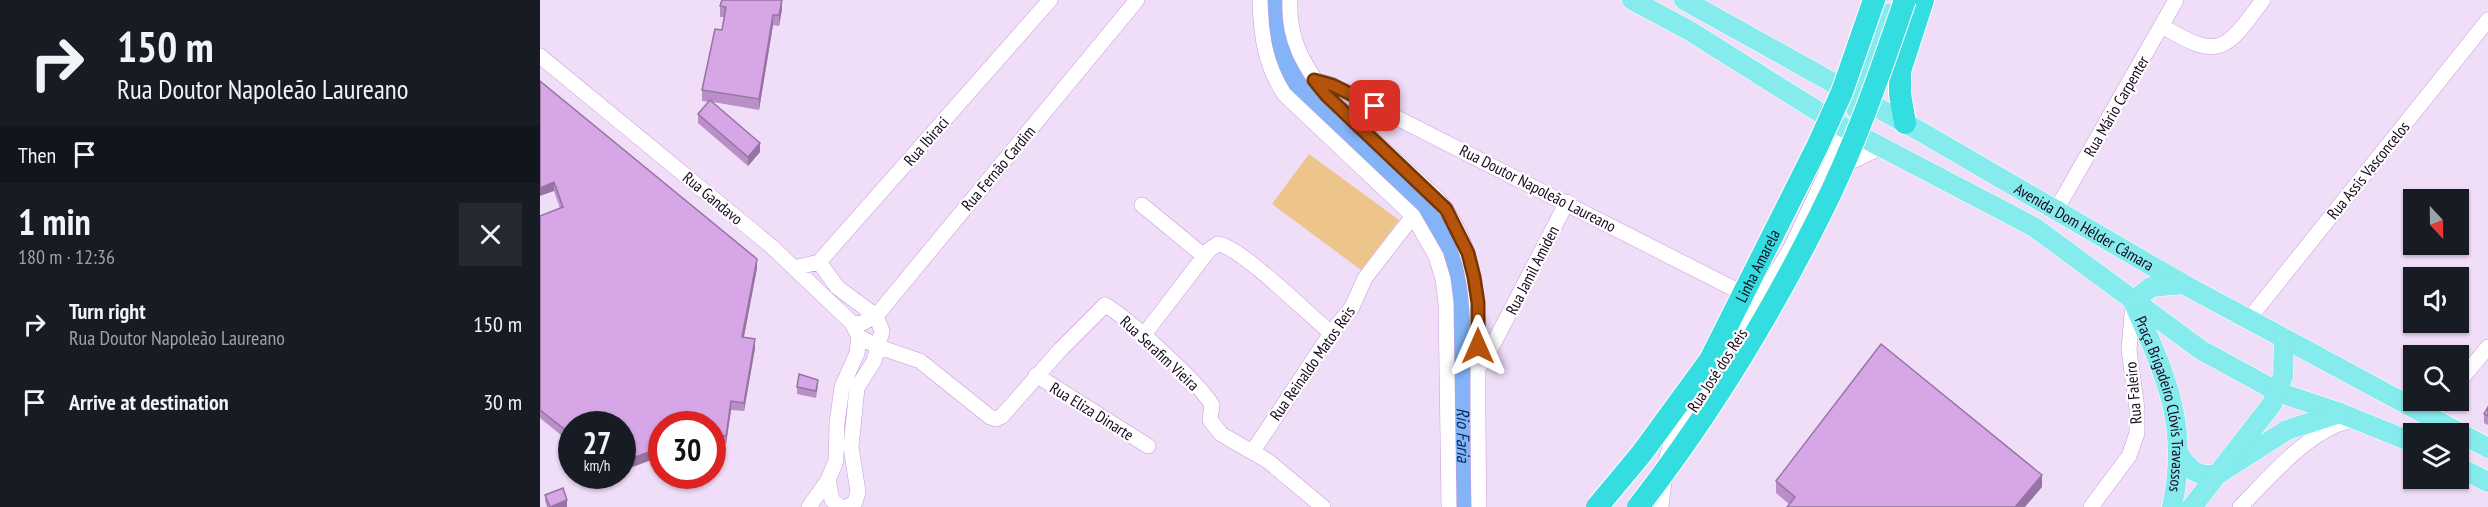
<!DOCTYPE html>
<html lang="en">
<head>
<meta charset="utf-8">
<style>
  body { margin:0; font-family:"PT Sans Narrow",sans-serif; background:#242831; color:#f1f3f6; height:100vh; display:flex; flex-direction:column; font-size:22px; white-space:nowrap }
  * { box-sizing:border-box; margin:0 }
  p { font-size:20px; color:#9ea1a6 }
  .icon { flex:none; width:33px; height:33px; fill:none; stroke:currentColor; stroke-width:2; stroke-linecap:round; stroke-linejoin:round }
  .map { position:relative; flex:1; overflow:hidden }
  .sheet { display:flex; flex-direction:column; background:#171b24; width:540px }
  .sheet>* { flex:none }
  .top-card { background:#171b24; color:#f1f3f6; overflow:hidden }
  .needle { width:39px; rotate:158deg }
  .fabs { position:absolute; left:1863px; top:189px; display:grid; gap:12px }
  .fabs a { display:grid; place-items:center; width:66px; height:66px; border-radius:0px; background:#171b24; box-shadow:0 2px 4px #0004; font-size:30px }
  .speed { position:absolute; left:18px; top:411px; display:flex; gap:12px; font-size:30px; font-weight:700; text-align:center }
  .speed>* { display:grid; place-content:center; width:78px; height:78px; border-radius:50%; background:#171b24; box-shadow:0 2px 4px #0004; line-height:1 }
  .speed small { font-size:15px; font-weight:400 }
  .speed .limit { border:9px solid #d22; background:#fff; color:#111 }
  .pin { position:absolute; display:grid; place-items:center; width:51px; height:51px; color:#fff; margin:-26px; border-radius:12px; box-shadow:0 3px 9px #0006 }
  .me { position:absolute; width:66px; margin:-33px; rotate:0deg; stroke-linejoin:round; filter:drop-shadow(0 0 4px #0008) }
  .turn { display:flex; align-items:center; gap:21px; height:126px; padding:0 18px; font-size:27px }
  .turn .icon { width:78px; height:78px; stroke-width:2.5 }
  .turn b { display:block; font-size:42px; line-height:51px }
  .then { display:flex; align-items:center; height:57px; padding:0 18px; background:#0003; gap:12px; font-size:22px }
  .round { display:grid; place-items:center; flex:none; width:63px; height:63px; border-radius:0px; background:#242831 }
  .summary { display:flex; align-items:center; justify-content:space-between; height:102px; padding:0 18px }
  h1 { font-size:36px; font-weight:700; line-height:45px }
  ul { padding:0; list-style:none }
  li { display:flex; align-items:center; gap:18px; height:78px; padding:0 18px }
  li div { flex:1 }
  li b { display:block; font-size:22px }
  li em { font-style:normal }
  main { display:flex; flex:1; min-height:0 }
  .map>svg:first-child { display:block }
  .green { fill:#edc58b }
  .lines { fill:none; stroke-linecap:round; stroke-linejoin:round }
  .river { stroke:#84b4f7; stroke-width:26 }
  .minor-casing { stroke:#c99ada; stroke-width:16 }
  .major-casing { stroke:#fff; stroke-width:21 }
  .highway-casing { stroke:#fff; stroke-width:24 }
  .minor { stroke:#fff; stroke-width:15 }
  .major { stroke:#85ebec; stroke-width:20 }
  .highway { stroke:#34dddf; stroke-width:22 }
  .highway-bridge-casing { stroke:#fff; stroke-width:24; stroke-linecap:butt }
  .highway-bridge { stroke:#34dddf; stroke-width:22 }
  .wall { fill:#b88fc7 }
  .shaded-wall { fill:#9674a2 }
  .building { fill:#d6a6e7; stroke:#9674a2; stroke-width:1.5 }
  .route-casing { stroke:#753606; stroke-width:15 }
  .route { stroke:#b45309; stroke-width:10 }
  .labels { text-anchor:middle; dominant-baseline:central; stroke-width:4.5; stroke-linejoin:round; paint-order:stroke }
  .street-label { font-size:16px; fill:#18071e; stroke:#fff }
  .water-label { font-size:18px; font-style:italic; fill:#022b5d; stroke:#fff }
</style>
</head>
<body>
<main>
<section class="sheet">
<div class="top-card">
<div class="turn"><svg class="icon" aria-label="right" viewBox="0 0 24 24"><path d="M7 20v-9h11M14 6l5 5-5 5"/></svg><div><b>150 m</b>Rua Doutor Napoleão Laureano</div></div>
<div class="then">Then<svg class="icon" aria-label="arrive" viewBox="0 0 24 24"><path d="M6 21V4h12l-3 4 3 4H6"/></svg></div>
</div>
<div class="summary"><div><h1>1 min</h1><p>180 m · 12:36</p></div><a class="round"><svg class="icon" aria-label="close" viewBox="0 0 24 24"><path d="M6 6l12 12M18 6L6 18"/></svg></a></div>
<ul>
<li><svg class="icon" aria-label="right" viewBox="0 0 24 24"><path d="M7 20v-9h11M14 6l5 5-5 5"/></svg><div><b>Turn right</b><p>Rua Doutor Napoleão Laureano</p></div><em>150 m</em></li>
<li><svg class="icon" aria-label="arrive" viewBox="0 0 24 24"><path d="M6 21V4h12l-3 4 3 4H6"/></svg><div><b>Arrive at destination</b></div><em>30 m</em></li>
</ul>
</section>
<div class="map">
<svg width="1948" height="507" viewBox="0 0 1948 507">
  <rect width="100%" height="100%" fill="#f0ddf8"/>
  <!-- green -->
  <path class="green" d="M769,154L859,220L821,270L732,204Z"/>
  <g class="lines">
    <!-- river -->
    <path class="river" id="s1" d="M734,0C722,101 864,160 906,240C928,283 923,333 923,379C924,422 924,464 924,507"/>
    <!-- minor casing -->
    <g class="minor-casing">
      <path id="minor" d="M720,0C721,36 725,64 744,94L873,216L896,256L903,279L906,303L909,507
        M750,0C748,39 763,64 786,95L897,198C942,251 938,317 938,382C938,424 938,465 939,507
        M1622,26C1680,61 1685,51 1723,0
        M0,56L231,246L312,323L319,337L339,347L380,361L450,417L456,419L462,416L520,350L565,305C587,317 660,384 672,405L670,420L681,434L728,461L783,507
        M774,80L792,85L1220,302
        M1302,166L1342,147
        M602,205L664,256
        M1515,212L1636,0
        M279,262L297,287L336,316L342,331L334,361L317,388L311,447L318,492L315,502L307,507
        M254,268L279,262L510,0
        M1708,320L1948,20
        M312,323L320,324L336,316L597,0
        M603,336L669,250L678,244C700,246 770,316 791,333
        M938,368L947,356L1027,202
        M496,375L608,446
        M1918,383L1948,347
        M1890,418L1905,400
        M713,451L791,333L812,307L825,278L873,216
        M269,507L288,480
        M300,507L292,500L288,480L296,461L297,423L302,387L317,353L319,337
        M1121,507L1127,457L1134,435L1183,362L1252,246L1300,144L1303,127
        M1551,507L1589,456L1597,433V409L1589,350L1593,301
        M1700,507C1729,478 1769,430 1809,421"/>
    </g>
    <!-- major casing -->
    <g class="major-casing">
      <g id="major">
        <path d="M1092,0L1150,31L1303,127L1494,227L1661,350L1738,392L1800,413L1874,443"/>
        <path id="s2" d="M1144,0L1383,133L1643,284L1948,448"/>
        <path d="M1316,109V97L1342,20L1348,14L1357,12L1369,25"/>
        <path id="s3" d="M1593,301C1625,375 1650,424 1632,507"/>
        <path d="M1593,301L1611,287L1643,284"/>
        <path d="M1638,453C1649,470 1658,478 1678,474L1747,430L1800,413"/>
        <path d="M1918,467L1948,482"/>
        <path d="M1652,507L1732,404L1743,376L1744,340"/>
      </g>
    </g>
    <!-- highway casing -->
    <g class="highway-casing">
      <path id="highway" d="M1365,123L1360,94V71L1383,0"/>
    </g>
    <!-- minor -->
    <use href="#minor" class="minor"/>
    <!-- major -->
    <use href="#major" class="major"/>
    <!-- highway -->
    <use href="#highway" class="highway"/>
    <!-- highway-bridge casing -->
    <g class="highway-bridge-casing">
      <g id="highway-bridge">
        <path id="s4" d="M1057,507L1102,453L1170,360L1277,147L1302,92L1334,0"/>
        <path d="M1098,507C1168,417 1229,317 1280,215C1315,146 1340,73 1365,0"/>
      </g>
    </g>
    <!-- highway-bridge -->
    <use href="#highway-bridge" class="highway-bridge"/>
  </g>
  <!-- wall -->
  <path class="wall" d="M180,6L242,9L239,26L233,25L219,110L173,102L220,152L208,166L158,123V114L169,102L162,101V90L182,30L185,17H180Z
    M0,81L217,268L204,337L215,348L204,411L191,410L186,444L179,443L174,436H172V424H32V444L0,418V216L20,208L14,191Z
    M278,386L276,398L257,394V387Z
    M1948,407V425L1944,423V414Z
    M1236,481L1502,487L1249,504L1236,493Z
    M5,495L27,507H7L5,501Z"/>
  <!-- shaded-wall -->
  <path class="shaded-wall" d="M242,0V9L239,26V15Z
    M233,15V25L219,110V99Z
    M220,143V152L208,166V157Z
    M14,182V191L0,196V188Z
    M217,259V268L202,346V337Z
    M215,339V348L204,411V403Z
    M191,401V410L186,444V436Z
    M122,447V456L82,471V462Z
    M1502,475V487L1485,507H1475Z
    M27,500V507H10Z"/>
  <!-- building -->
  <path class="building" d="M182,0H242L239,15H233L219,99L162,90L175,29L182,30L186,7L180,6Z
    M0,81L217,259L202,337L215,339L204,403L191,401L186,436L179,435L174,427L172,428V424H122V447L82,462V424H32V435L0,410V216L23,207L14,182L0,188Z
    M170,100L220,143L208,157L158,114Z
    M1341,344L1502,475L1475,507H1247L1255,497L1236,481Z
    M259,374L278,380L276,391L257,387Z
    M1948,407V416L1944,414Z
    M23,488L27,500L10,507L5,495Z"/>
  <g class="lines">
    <!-- route casing -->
    <g class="route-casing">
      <path id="route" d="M835,106L792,85L774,80L786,95L906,209L928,253L934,277L938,303V346"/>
    </g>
    <!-- route -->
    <use href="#route" class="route"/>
  </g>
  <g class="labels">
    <!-- street labels -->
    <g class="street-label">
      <text transform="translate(1576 106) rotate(-60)">Rua Mário Carpenter</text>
      <text transform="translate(386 141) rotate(-49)">Rua Ibiraci</text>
      <text transform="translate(458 168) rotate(-50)">Rua Fernão Cardim</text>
      <text transform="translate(1828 170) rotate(-51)">Rua Assis Vasconcelos</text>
      <text transform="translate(998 188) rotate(27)">Rua Doutor Napoleão Laureano</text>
      <text transform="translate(173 198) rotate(40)">Rua Gandavo</text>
      <text stroke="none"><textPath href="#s2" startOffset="460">Avenida Dom Hélder Câmara</textPath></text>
      <text stroke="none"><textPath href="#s4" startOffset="291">Linha Amarela</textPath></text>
      <text transform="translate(992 270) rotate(-63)">Rua Jamil Amiden</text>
      <text transform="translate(620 353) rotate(43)">Rua Serafim Vieira</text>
      <text transform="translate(772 363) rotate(-55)">Rua Reinaldo Matos Reis</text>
      <text transform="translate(1177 370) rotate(-57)">Rua José dos Reis</text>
      <text transform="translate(1593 393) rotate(-95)">Rua Faleiro</text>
      <text stroke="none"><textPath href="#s3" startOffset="108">Praça Brigadeiro Clóvis Travassos</textPath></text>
      <text transform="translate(552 411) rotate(32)">Rua Eliza Dinarte</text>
    </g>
    <!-- water labels -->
    <g class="water-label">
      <text stroke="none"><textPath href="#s1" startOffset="502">Rio Faria</textPath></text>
    </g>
  </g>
</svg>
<div class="fabs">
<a><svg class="needle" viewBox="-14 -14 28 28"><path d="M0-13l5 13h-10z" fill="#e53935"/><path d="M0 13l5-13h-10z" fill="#9ea1a6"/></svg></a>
<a><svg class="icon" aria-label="sound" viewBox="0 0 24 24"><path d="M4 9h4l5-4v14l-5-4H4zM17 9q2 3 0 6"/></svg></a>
<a><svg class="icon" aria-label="search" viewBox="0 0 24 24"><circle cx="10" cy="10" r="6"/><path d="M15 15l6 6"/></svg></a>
<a><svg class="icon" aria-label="layers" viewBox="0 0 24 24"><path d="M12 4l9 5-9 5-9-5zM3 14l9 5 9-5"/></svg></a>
</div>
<div class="speed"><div>27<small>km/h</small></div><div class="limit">30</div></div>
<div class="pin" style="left:835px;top:106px;background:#d93025"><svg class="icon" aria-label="arrive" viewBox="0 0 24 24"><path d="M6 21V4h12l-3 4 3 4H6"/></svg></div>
<svg class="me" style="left:938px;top:346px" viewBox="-20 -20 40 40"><path d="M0-17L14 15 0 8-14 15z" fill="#b45309" stroke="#fff" stroke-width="4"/></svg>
</div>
</main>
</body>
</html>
